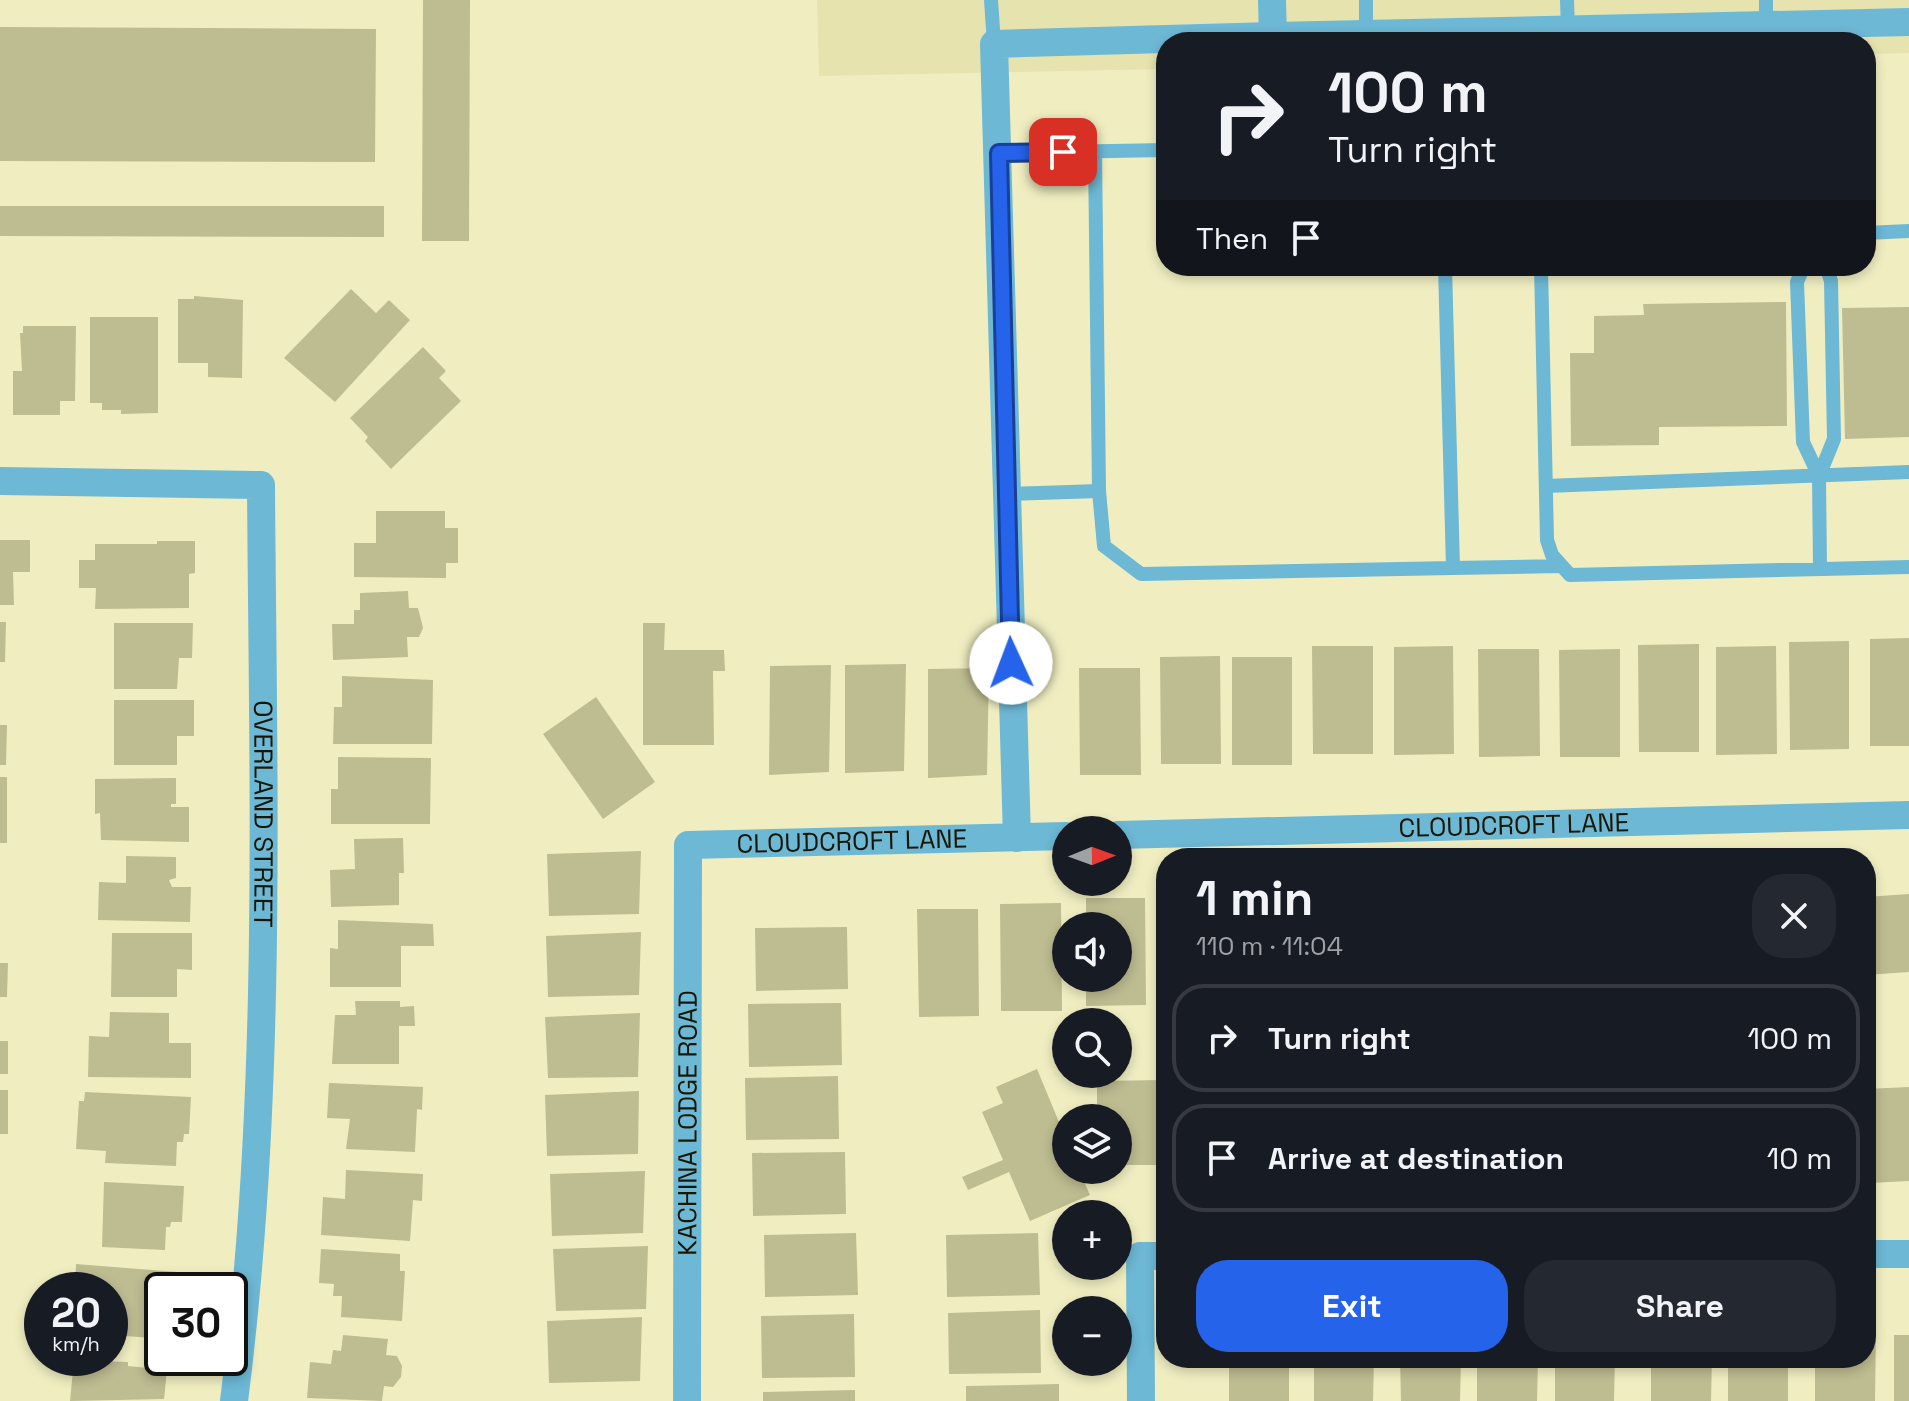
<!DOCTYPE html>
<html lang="en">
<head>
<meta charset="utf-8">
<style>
  body { margin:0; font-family:"Space Grotesk",sans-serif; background:#242831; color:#f1f3f6; height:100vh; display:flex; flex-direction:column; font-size:30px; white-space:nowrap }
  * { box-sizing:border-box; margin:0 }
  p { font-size:26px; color:#9ea1a6 }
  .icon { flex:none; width:44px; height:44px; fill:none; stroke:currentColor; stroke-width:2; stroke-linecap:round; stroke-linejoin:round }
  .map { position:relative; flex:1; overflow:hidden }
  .details { position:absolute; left:1156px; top:848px; width:720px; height:520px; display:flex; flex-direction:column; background:#171b24; border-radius:32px; box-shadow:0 4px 12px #0003 }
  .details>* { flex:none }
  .top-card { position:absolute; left:1156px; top:32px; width:720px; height:244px; border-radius:32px; box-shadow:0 4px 12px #0003; background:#171b24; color:#f1f3f6; overflow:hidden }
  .needle { width:52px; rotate:89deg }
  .buttons { position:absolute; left:1052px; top:816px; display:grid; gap:16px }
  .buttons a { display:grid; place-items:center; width:80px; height:80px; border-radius:50%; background:#171b24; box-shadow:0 4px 12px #0003; font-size:40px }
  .speed { position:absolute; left:24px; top:1272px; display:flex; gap:16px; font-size:40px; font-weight:700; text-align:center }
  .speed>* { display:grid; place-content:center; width:104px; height:104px; border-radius:50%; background:#171b24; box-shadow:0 4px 12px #0003; line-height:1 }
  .speed small { font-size:20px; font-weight:400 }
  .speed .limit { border:4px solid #111; border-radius:12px; background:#fff; color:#111 }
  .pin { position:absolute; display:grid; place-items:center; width:68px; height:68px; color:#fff; margin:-34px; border-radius:16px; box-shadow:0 4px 12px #0006 }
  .me { position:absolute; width:88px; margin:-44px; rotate:358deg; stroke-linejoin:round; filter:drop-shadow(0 0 6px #0008) }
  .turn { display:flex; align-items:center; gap:28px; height:168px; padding:0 40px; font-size:36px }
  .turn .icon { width:104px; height:104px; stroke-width:2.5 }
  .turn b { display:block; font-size:56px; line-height:68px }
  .then { display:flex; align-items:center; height:76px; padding:0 40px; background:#0003; gap:16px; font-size:30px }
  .round { display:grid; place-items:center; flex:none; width:84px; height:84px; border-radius:32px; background:#242831 }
  .head { display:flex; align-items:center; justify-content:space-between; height:136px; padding:0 40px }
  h1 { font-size:48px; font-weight:800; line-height:60px }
  .action { display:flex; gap:16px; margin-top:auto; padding:16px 40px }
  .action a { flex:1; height:92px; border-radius:32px; background:#2563eb; color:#fff; font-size:32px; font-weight:800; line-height:92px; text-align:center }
  .action a+a { background:#242831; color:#f1f3f6 }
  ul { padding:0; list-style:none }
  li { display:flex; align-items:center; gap:24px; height:108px; margin:0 16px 12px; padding:0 24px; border:4px solid #363941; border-radius:32px }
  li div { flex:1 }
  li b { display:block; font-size:30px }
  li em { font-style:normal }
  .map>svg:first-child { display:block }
  .built { fill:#e6e3af }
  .building { fill:#bebc91 }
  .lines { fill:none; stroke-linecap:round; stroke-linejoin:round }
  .service { stroke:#6db8d5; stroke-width:14 }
  .minor { stroke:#6db8d5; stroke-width:28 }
  .route-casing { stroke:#184099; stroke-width:20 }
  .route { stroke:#2563eb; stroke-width:14 }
  .labels { text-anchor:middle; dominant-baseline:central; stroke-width:6; stroke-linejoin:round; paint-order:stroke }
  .street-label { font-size:26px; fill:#181707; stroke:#fdfbce }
</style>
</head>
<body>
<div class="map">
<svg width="1909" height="1401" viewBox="0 0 1909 1401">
  <rect width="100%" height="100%" fill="#f0eec1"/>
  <!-- built -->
  <path class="built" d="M817,0H1909V53L1866,54V42H1166V69L819,76Z"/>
  <!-- building -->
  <path class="building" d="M423,0H470L469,241H422Z
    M0,27L376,29L375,162L0,161Z
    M0,206H384V237L0,236Z
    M351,289L376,313L389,300L410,320L335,402L284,358Z
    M194,296L243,300L242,378L208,377V363H178V299H194Z
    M1786,302L1787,426L1659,427V445L1571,446L1570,353H1594V316L1644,315L1643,304Z
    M1909,307V437L1845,439L1842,308Z
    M90,317H158V413L121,414V410H102V403H90Z
    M23,326H76L75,401H60V415H13V371H22L20,333H23Z
    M423,347L446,371L439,378L461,401L391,469L365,441L368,437L350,418Z
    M376,511H445V528H458V563H446V578L354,577V543H376Z
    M0,540H30V572H13L14,605H0Z
    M157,541H195V573L189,574V608L95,609L96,588H79V560H95V544H157Z
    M408,591L409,608H418L423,628L419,637H407L408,657L333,660L332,624H354V610H360V593Z
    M0,622H6L5,662H0Z
    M114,623H193L192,658H179L177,689H114Z
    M643,623H665L664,650H724L725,671H713L714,745H643Z
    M1909,638V746H1870V639Z
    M1849,641V749L1790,750L1789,642Z
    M1699,644V752H1639L1638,645Z
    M1312,646H1373V754H1313Z
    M1453,646L1454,754L1394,755V647Z
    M1776,646L1777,754L1716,755V647Z
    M1478,649H1539L1540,756L1479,757Z
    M1620,649V757H1560L1559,650Z
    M1220,656L1221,764H1161L1160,657Z
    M1232,657H1292V765H1232Z
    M906,664L904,771L845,773V665Z
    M831,665L829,772L769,775L770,666Z
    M989,668L987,775L928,778V669Z
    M1079,668H1140L1141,775H1080Z
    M342,676L433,680L432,744H333L334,707H342Z
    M596,697L655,782L603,819L543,734Z
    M114,700H194V736H177V765H114Z
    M0,725H7L6,765H0Z
    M338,757L431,758L430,824H331V789H338Z
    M0,777H7V843H0Z
    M176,778V804H171V807H189V842L101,840L100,813L95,814V779Z
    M403,838L404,873H399V905L331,907L330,870L355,869L354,839Z
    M641,851L639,914L549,916L547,854Z
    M126,856L176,857V878L169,880L172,887H191L190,922L98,920L99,882L126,883Z
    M1909,894V972L1866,975V897Z
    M1086,898H1145L1146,1005L1086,1006V978H1118V926H1086Z
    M1061,903L1062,1011H1001L1000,904Z
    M917,909H978L979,1016L919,1017Z
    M338,920L433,924L434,946H401V987H330V948L338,949Z
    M847,927L848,989L756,991L755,928Z
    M641,932L639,995L548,997L546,936Z
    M112,933H192V970L177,969V997H111Z
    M0,963H8L7,997H0Z
    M355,1001H400V1007L414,1006L415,1026H399V1064H332L335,1015H356Z
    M841,1003L842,1065L749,1067L748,1004Z
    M110,1012L169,1013V1043H191V1078L88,1077L89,1036L109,1037Z
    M640,1013L638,1077L548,1078L545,1017Z
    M0,1041H8V1074H0Z
    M1037,1069L1066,1139V1170H1079L1090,1195L1030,1221L1009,1172L968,1190L962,1177L1003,1160L982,1112L1003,1103L996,1087Z
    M838,1076L839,1139L746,1140L745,1078Z
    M1163,1080V1165H1118V1118H1097V1081Z
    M329,1083L423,1087L422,1110L417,1109L415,1152L346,1149L350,1119L327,1118Z
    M1909,1087V1181L1870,1183L1866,1089Z
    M0,1090H8V1134H0Z
    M639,1091L638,1154L547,1156L545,1095Z
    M85,1092L191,1097L189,1134H184L183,1142H177L176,1166L105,1163L106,1151L76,1149L79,1101H84Z
    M845,1152L846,1214L753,1216L752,1153Z
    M346,1170L423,1174L422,1201L413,1200L410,1241L321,1235L323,1197L345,1199Z
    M645,1171L643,1233L552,1236L550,1174Z
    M104,1182L184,1186L182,1222H171L170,1227H166L165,1250L102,1247Z
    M856,1233L858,1295L765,1297L764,1235Z
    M1038,1233L1040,1295L947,1297L946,1235Z
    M648,1246L646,1309L556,1311L553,1249Z
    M321,1249L400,1254V1271H405L402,1321L341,1317L342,1296H333L334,1284L319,1283Z
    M76,1264L177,1272L175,1290H162V1307H156L153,1338L110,1335V1290H75Z
    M1040,1310L1041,1373L949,1374L948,1313Z
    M854,1314L855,1377L762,1378L761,1316Z
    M642,1317L640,1381L549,1383L547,1321Z
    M1876,1325L1875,1401H1815V1358H1866V1326Z
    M343,1335L388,1339L386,1355L397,1356L402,1366L401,1377L393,1387L384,1386L382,1401L307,1398L310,1362L331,1364L333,1350L341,1351Z
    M1894,1335H1909V1401H1894Z
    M1229,1358H1289V1401H1229Z
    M1314,1358H1374L1373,1401H1314Z
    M1400,1358H1461L1460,1401H1401Z
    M1477,1358H1538L1537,1401H1477Z
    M1555,1358H1615L1614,1401H1555Z
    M1651,1358H1712L1711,1401H1651Z
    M1728,1358H1788V1401H1728Z
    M74,1360L128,1362V1366L167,1370L164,1399L70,1401Z
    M1059,1384V1401H966V1386Z
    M855,1390V1401H763V1392Z"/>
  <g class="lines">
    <!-- service -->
    <path class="service" d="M991,0L994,44
      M1366,0V34
      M1567,0L1568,29
      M1766,25V0
      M1095,151L1099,491L1104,546L1141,574L1453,568L1445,266
      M999,153L1166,150
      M1866,233L1909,231
      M1541,266L1547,540L1552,555L1570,575L1909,567
      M1804,266L1797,282L1803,442L1819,476
      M1546,486L1909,472
      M1007,494L1099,491
      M1453,568L1560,566
      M1820,569L1819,476L1834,439L1831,281L1826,266"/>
    <!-- minor -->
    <g class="minor">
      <path d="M1272,0L1273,36L1909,22"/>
      <path id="s1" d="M0,481L261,485C263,789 273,1098 234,1401"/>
      <path id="s2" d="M1118,835L1909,815"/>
      <path d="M1017,838L994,44L1273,36"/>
      <path d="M1866,1254H1909"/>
      <path id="s3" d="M687,1401L688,845L1066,836"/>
      <path d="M1141,1401L1140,1256H1166"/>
    </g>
  </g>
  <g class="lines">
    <!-- route casing -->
    <g class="route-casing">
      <path id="route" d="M1011,663L999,153L1063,152"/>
    </g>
    <!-- route -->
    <use href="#route" class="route"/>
  </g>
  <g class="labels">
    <!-- street labels -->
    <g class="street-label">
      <text stroke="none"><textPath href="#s1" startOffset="590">OVERLAND STREET</textPath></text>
      <text stroke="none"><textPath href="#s2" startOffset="396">CLOUDCROFT LANE</textPath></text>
      <text stroke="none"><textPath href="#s3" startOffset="720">CLOUDCROFT LANE</textPath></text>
      <text stroke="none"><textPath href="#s3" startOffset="278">KACHINA LODGE ROAD</textPath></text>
    </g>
  </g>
</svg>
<div class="buttons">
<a><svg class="needle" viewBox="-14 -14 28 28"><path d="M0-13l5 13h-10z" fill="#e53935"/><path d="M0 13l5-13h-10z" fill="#9ea1a6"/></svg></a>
<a><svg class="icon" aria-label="sound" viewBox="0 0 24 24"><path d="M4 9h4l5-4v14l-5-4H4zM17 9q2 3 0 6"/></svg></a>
<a><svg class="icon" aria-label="search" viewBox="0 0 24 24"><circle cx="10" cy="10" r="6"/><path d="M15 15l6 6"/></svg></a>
<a><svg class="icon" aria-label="layers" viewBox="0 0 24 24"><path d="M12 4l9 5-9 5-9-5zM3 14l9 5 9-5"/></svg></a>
<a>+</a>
<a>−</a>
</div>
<div class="speed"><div>20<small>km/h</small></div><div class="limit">30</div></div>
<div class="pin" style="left:1063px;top:152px;background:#d93025"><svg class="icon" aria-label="arrive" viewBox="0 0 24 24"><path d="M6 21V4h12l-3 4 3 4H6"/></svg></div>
<svg class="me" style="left:1011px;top:663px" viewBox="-20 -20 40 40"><circle r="19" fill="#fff"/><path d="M0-13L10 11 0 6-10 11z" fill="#2563eb"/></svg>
<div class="top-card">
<div class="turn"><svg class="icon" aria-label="right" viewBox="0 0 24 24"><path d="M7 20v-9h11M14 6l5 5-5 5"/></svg><div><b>100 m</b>Turn right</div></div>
<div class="then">Then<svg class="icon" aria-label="arrive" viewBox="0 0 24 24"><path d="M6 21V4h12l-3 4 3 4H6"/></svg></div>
</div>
<section class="details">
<div class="head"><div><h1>1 min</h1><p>110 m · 11:04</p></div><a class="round"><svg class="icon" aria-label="close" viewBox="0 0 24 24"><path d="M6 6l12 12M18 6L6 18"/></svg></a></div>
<ul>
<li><svg class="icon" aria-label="right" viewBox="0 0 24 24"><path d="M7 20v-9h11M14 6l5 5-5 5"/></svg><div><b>Turn right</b></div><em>100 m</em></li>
<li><svg class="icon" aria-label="arrive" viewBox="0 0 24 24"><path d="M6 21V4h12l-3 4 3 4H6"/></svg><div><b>Arrive at destination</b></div><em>10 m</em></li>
</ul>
<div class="action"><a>Exit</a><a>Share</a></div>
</section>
</div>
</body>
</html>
